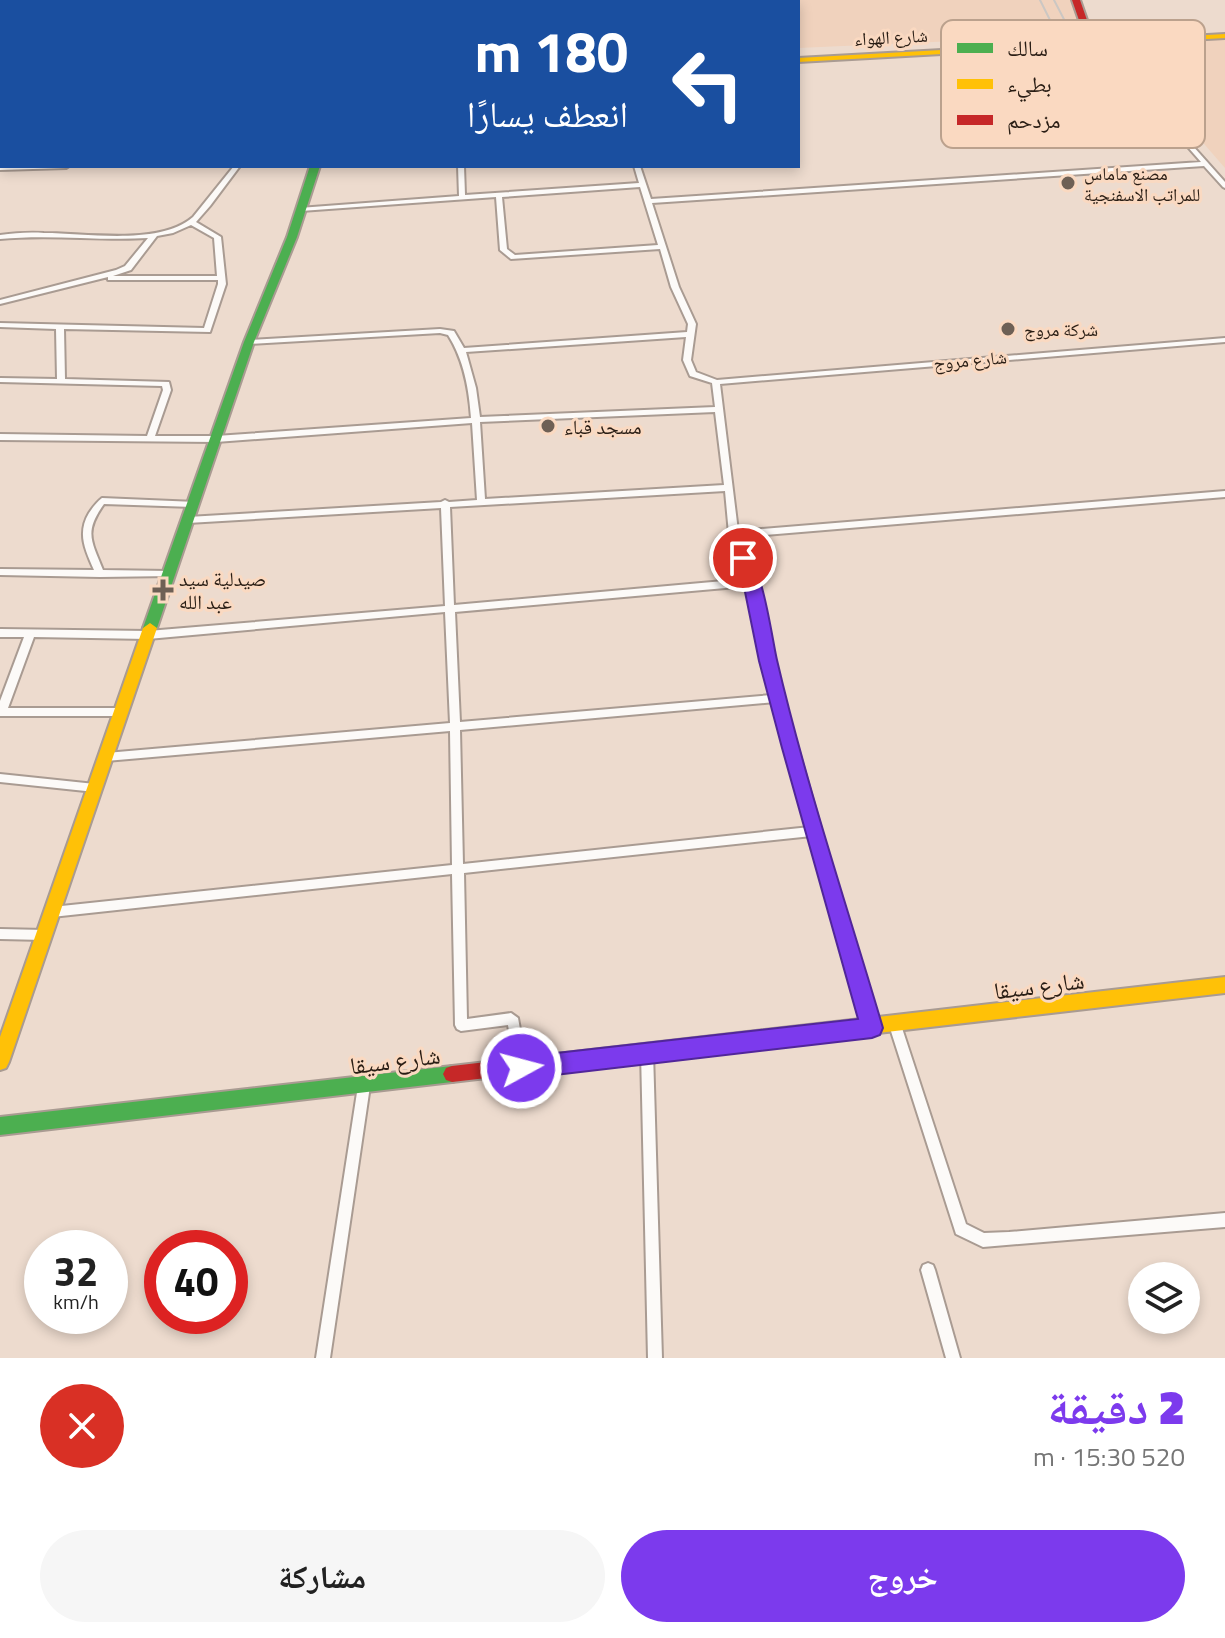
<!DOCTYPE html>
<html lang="ar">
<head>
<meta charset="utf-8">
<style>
  body { margin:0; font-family:"Titillium Web","Noto Naskh Arabic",sans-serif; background:#f6f6f6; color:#222; direction:rtl; height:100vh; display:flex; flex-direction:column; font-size:30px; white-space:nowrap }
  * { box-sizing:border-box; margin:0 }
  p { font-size:26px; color:#767676 }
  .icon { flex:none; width:44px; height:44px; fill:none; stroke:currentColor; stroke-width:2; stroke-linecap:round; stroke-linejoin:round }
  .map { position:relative; height:1358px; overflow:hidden; direction:ltr }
  .sheet { display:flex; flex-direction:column; background:#fff; flex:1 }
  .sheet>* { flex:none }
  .guide { position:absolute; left:0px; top:0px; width:800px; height:168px; box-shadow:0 4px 12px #0003; direction:rtl; background:#1a4fa0; color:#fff; overflow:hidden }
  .fabs { position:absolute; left:1128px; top:1262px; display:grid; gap:16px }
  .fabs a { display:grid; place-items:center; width:72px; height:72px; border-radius:50%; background:#fff; box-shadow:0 4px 12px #0003; font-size:40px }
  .speed { position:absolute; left:24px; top:1230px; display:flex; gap:16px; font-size:40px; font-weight:700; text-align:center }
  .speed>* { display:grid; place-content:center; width:104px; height:104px; border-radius:50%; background:#fff; box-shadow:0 4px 12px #0003; line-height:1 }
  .speed small { font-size:20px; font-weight:400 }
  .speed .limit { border:12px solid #d22; background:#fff; color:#111 }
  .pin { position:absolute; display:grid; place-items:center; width:68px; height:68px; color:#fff; margin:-34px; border:4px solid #fff; border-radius:50%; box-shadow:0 2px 8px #0007 }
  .me { position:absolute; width:88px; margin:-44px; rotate:83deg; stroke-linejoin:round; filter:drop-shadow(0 0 6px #0008) }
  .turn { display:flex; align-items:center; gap:28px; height:168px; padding:0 40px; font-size:36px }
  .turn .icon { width:104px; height:104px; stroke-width:2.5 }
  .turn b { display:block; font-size:56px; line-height:68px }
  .round { display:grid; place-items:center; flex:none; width:84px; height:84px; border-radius:42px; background:#f6f6f6 }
  .summary { display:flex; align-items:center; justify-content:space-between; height:136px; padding:0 40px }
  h1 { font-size:48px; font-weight:800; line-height:60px; color:#7c3aed }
  .primary-button { display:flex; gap:16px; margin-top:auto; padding:16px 40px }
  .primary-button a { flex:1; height:92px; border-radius:48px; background:#7c3aed; color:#fff; font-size:32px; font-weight:800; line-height:92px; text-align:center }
  .primary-button a+a { background:#f6f6f6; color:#222 }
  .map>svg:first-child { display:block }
  .built { fill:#f0d2bd }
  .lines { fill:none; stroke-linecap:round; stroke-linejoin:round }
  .street-casing { stroke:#a99b92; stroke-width:4 }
  .fast-casing { stroke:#a99b92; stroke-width:4 }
  .slow-casing { stroke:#a99b92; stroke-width:4 }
  .jam-casing { stroke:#a99b92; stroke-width:4 }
  .street { fill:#fcfaf8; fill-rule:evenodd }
  .fast { fill:#4caf50; fill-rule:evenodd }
  .slow { fill:#ffc107; fill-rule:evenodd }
  .jam { fill:#c62828; fill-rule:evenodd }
  .rail { stroke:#cbc7c3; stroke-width:2 }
  .route { fill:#7c3aed; stroke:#51269a; stroke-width:2 }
  .poi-dot { fill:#6e6055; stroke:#fad9c1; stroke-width:3 }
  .labels { text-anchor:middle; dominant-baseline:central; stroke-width:6; stroke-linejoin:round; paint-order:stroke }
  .far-street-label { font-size:18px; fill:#291d14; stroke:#fad9c1 }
  .far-poi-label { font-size:18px; fill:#291d14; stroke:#fad9c1; text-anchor:start }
  .poi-label { font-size:20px; fill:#291d14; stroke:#fad9c1; text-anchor:start }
  .near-street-label { font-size:24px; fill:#291d14; stroke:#fad9c1 }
  .key { fill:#fad9c1; stroke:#bba18d; stroke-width:2 }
  .key-label { font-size:22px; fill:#291d14 }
</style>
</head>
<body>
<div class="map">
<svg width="1225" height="1358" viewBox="0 0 1225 1358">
  <rect width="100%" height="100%" fill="#eddbce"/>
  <!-- built -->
  <path class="built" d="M625,0H1070L1089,35L798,48V2Z
    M1225,39V168L1118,45Z"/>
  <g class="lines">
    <!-- street casing -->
    <g class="street-casing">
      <path id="street" d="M0,0L4,1L5,2L0,4Z
        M30,0H36L34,2H28Z
        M265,0H271L270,2H264Z
        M2,33V37L0,38V34Z
        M1101,43L1225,182V188L1223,187L1204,166L652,203L679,287L696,324L691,360L696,372L717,380L1225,338V342L720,384L738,531L1225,491V497L740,537L757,582L773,661L878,1028L876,1032L872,1034L868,1032L866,1028L812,836L464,873L467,1019L511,1013L518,1018L527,1068L525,1072L521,1074L517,1072L515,1068L508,1025L461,1031L457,1029L455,1025L452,874L52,917L48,916L46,912L48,908L52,907L452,865L450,731L106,761L102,760L101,757L102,754L106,753L450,723L445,612L148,639L34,637L8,708H121L125,709L126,712L125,715L121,716H0V701L24,637H0V629L148,631L445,606L441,508L188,523L184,520L188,517L441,502L445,500L449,502L477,500L472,423L216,442L0,440V434L147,436L163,390L162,386L0,382V378L57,379L56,329L0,327V323L204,328L218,284V280H108V277L0,304V300L116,270L125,266L148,238C99,241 49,234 0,239V235C15,233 29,232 44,233C87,233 159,246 193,217L234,166H240L210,206L196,222L221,237L226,284L210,332L64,329L65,379L169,382L171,390L155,436H216L471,418C469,389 464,360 448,335L440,333L249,344L245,342L249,340L440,329L454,331L464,348L687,332L688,324L671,287L660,249L511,259L500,250L496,197L301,211L299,210V208L459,196L458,166H464L465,195L639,183L634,166H640L651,199L1201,162L1099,46L1098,45ZM640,187L658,245L515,255L507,249L502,197ZM191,225L214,238L217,276H113L131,270L157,236L173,233ZM686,337L683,360L690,376L712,383L715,407L480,417L476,388L466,352ZM715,412L724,485L485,499L480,422ZM725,491L729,534L746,579L454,605L450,507ZM748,586L763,661L772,695L460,722L455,612ZM775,702L810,827L463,864L460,730Z
        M2,148V154L0,155V149Z
        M0,166H69L66,168L0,170Z
        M102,498L196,502L197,504L196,506L193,507L104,504C84,532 91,540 103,570L169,571L174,574L172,576L100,577L0,575V569L94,570C85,550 77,533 89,513C93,507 97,502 102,498Z
        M0,774L95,784L99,785L100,788L99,791L95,792L0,782Z
        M0,929L44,930L48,931L50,935L48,939L44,940L0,939Z
        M895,1019L899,1021L901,1025L966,1224L984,1233L1009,1232L1225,1213V1227L983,1247L956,1234L889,1025L891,1021Z
        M647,1046L651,1048L653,1052L662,1358H648L641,1052L643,1048Z
        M364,1080L368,1082L370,1086L330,1358H316L358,1086L360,1082Z
        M928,1263L933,1265L935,1270L960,1358H946L921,1270L923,1265Z"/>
    </g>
    <!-- fast casing -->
    <g class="fast-casing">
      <path id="fast" d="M0,104H2V110H0Z
        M310,166H320L297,237L254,342L157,628L150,633L145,631L143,628L244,342L287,237Z
        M452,1066L458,1068L461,1074L458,1080L452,1082L0,1135V1117Z"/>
    </g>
    <!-- slow casing -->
    <g class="slow-casing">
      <path id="slow" d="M1225,34V38L798,62V58Z
        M150,623L157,628L9,1062L6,1068L0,1070V1037L143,628Z
        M1225,977V993L852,1036L846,1034L843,1028L846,1022L852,1020Z"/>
    </g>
    <!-- jam casing -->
    <g class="jam-casing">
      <path id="jam" d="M1072,0H1080L1088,23L1105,45L1104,47H1098L1080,23Z
        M852,1020L858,1022L861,1028L858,1034L852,1036L452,1082L446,1080L443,1074L446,1068L452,1066Z"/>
    </g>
    <!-- street -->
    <use href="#street" class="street"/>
    <!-- fast -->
    <use href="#fast" class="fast"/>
    <!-- slow -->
    <use href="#slow" class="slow"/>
    <!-- jam -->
    <use href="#jam" class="jam"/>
    <!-- rail -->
    <path class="rail" d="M1040,0L1054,28
      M1054,0L1068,27"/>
  </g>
  <!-- route -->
  <path class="route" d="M743,553C762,558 772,639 777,660C806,784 847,906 883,1028L880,1035L872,1038L521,1079L512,1076L509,1068L512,1060L521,1057L858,1019L782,748L759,661L743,582L734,558Z"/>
  <!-- markers -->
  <g class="poi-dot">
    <circle cx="1068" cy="183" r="8"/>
    <circle cx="1008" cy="329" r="8"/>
    <circle cx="548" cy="426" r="8"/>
    <path d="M159 578h8v8h8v8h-8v8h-8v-8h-8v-8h8z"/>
  </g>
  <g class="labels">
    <!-- far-street labels -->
    <g class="far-street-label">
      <text transform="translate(891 37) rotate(-3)">شارع الهواء</text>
      <text transform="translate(970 360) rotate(-5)">شارع مروج</text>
    </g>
    <!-- far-poi labels -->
    <g class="far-poi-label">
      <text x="1084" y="173">مصنع ماماس<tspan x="1084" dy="21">للمراتب الاسفنجية</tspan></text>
      <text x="1024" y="329">شركة مروج</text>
    </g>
    <!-- poi labels -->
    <g class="poi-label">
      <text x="564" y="426">مسجد قباء</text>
      <text x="179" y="578">صيدلية سيد<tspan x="179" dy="23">عبد الله</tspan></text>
    </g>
    <!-- near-street labels -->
    <g class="near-street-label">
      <text transform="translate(1039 985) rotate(-7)">شارع سيقا</text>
      <text transform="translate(395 1060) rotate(-7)">شارع سيقا</text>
    </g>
  </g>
  <!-- legend -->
  <rect x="941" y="20" width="264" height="128" rx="12" class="key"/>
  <rect x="957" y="43" width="36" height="10" fill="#4caf50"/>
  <rect x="957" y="79" width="36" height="10" fill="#ffc107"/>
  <rect x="957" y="115" width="36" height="10" fill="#c62828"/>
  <g class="key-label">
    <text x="1007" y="56">سالك</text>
    <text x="1007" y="92">بطيء</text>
    <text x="1007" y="128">مزدحم</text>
  </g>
</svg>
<div class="fabs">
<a><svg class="icon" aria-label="layers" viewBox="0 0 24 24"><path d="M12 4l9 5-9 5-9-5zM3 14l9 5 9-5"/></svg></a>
</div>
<div class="speed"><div>32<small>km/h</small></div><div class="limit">40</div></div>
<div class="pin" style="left:743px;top:558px;background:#d93025"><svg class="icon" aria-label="arrive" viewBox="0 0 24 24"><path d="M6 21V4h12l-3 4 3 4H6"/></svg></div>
<svg class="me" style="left:521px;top:1068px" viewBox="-20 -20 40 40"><circle r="17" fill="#7c3aed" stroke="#fff" stroke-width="3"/><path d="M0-11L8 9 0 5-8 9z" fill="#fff"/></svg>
<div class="guide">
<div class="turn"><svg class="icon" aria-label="left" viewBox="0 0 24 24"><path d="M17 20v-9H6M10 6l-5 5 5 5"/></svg><div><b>180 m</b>انعطف يسارًا</div></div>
</div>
</div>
<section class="sheet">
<div class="summary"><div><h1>2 دقيقة</h1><p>520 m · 15:30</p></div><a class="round" style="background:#d93025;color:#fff"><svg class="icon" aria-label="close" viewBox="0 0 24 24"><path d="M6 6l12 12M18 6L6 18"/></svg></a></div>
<div class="primary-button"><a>خروج</a><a>مشاركة</a></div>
</section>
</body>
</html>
